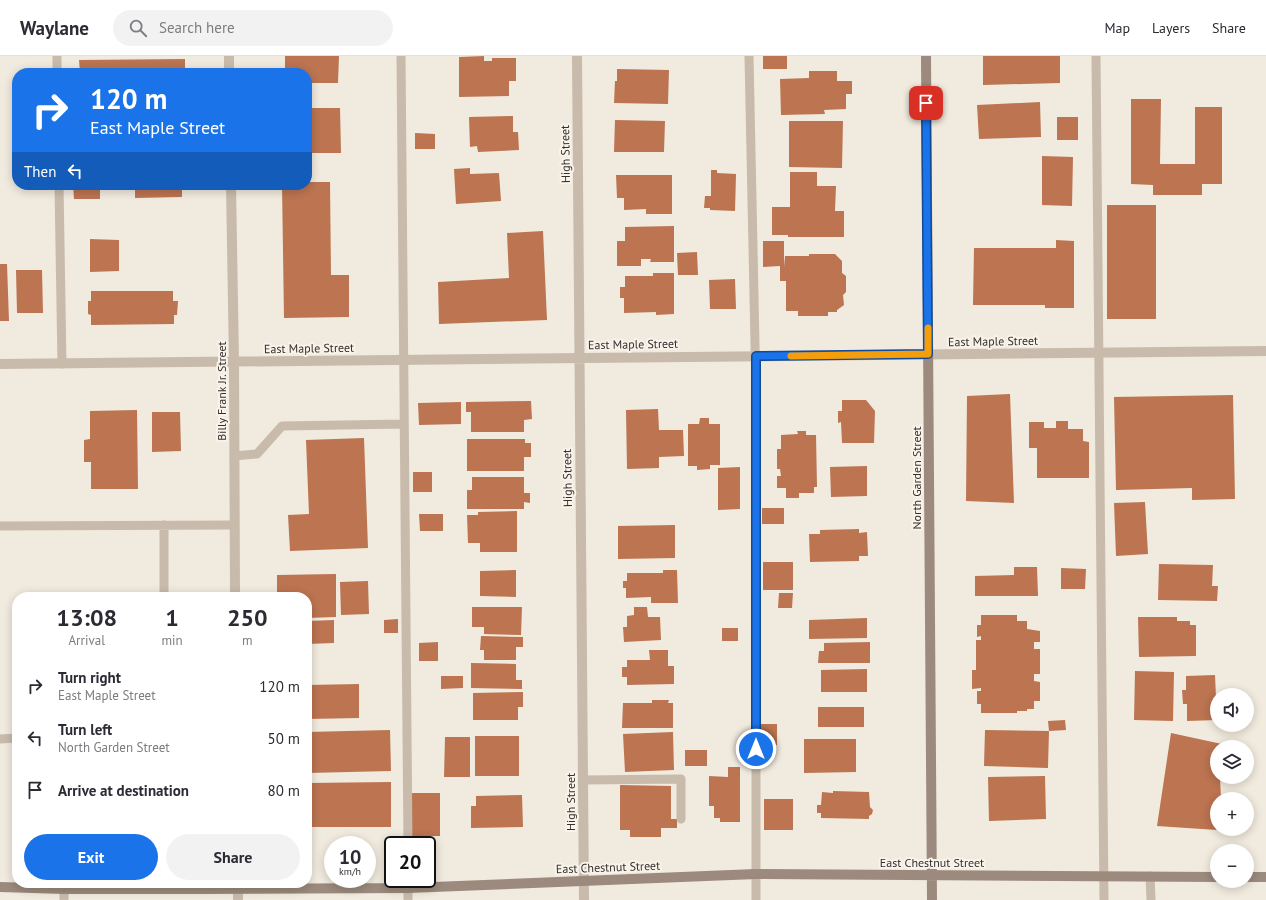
<!DOCTYPE html>
<html lang="en">
<head>
<meta charset="utf-8">
<style>
  body { margin:0; font-family:"PT Sans",sans-serif; background:#f2f2f3; color:#2b2b33; height:100vh; display:flex; flex-direction:column; font-size:15px; white-space:nowrap }
  * { box-sizing:border-box; margin:0 }
  p { font-size:13px; color:#7c7c81 }
  .icon { flex:none; width:22px; height:22px; fill:none; stroke:currentColor; stroke-width:2; stroke-linecap:round; stroke-linejoin:round }
  .map { position:relative; flex:1; overflow:hidden }
  .panel { position:absolute; left:12px; top:536px; width:300px; height:296px; display:flex; flex-direction:column; background:#fff; border-radius:16px; box-shadow:0 2px 10px #0003 }
  .panel>* { flex:none }
  .hud { position:absolute; left:12px; top:12px; width:300px; height:122px; border-radius:16px; box-shadow:0 2px 10px #0003; background:#1a73e8; color:#fff; overflow:hidden }
  .fabs { position:absolute; left:1210px; top:632px; display:grid; gap:8px }
  .fabs a { display:grid; place-items:center; width:44px; height:44px; border-radius:50%; background:#fff; box-shadow:0 2px 10px #0003; font-size:20px }
  .speed { position:absolute; left:324px; top:780px; display:flex; gap:8px; font-size:20px; font-weight:700; text-align:center }
  .speed>* { display:grid; place-content:center; width:52px; height:52px; border-radius:50%; background:#fff; box-shadow:0 2px 10px #0003; line-height:1 }
  .speed small { font-size:10px; font-weight:400 }
  .speed .limit { border:2px solid #111; border-radius:6px; background:#fff; color:#111 }
  .pin { position:absolute; display:grid; place-items:center; width:34px; height:34px; color:#fff; margin:-17px; border-radius:8px; box-shadow:0 2px 6px #0006 }
  .me { position:absolute; width:44px; margin:-22px; rotate:0deg; stroke-linejoin:round; filter:drop-shadow(0 0 3px #0008) }
  .turn { display:flex; align-items:center; gap:14px; height:84px; padding:0 12px; font-size:18px }
  .turn .icon { width:52px; height:52px; stroke-width:2.5 }
  .turn b { display:block; font-size:28px; line-height:34px }
  .then { display:flex; align-items:center; height:38px; padding:0 12px; background:#0003; gap:8px; font-size:15px }
  .eta { display:flex; justify-content:space-evenly; align-items:center; height:68px; text-align:center }
  .eta b { font-size:24px; font-weight:700; line-height:28px }
  .action { display:flex; gap:8px; margin-top:auto; padding:8px 12px }
  .action a { flex:1; height:46px; border-radius:24px; background:#1a73e8; color:#fff; font-size:16px; font-weight:700; line-height:46px; text-align:center }
  .action a+a { background:#f2f2f3; color:#2b2b33 }
  ul { padding:0; list-style:none }
  li { display:flex; align-items:center; gap:12px; height:52px; padding:0 12px }
  li div { flex:1 }
  li b { display:block; font-size:15px }
  li em { font-style:normal }
  header { display:flex; align-items:center; gap:24px; box-sizing:border-box; height:56px; padding:0 20px; background:#fff; border-bottom:1px solid #e1e1e2 }
  header strong { font-size:19px }
  nav { display:flex; gap:22px; margin-inline-start:auto; font-size:14px }
  .search { width:280px; height:36px; background:#f2f2f3; display:flex; align-items:center; gap:10px; box-sizing:border-box; padding:0 14px; border-radius:22px; color:#7c7c81; font-size:15px }
  .map>svg:first-child { display:block }
  .building { fill:#bc7451 }
  .lines { fill:none; stroke-linecap:round; stroke-linejoin:round }
  .lane { stroke:#c8bbab; stroke-width:9 }
  .street { stroke:#c8bbab; stroke-width:10 }
  .secondary { stroke:#9b8a7d; stroke-width:10 }
  .route-casing { stroke:#114b97; stroke-width:10 }
  .route { stroke:#1a73e8; stroke-width:7 }
  .slow { stroke:#f59e0b; stroke-width:7 }
  .labels { text-anchor:middle; dominant-baseline:central; stroke-width:4; stroke-linejoin:round; paint-order:stroke }
  .street-label { font-size:12px; fill:#362f2a; stroke:#f8f3eb }
</style>
</head>
<body>
<header>
<strong>Waylane</strong>
<div class="search"><svg class="icon" aria-label="search" viewBox="0 0 24 24"><circle cx="10" cy="10" r="6"/><path d="M15 15l6 6"/></svg>Search here</div>
<nav><a>Map</a><a>Layers</a><a>Share</a></nav>
</header>
<div class="map">
<svg width="1266" height="844" viewBox="0 0 1266 844">
  <rect width="100%" height="100%" fill="#f1eade"/>
  <!-- building -->
  <path class="building" d="M285,0H339L338,27H307V17H281L282,13H285Z
    M484,0V5H492V2H516V25H509V40L459,41V1Z
    M763,0H787V13H763Z
    M983,0H1060V27L983,29Z
    M185,3V17H80L79,4Z
    M617,13L669,14L668,48L614,47L615,25H617Z
    M809,15H837V25H852V38H846V53L824,54L825,58L781,59L780,23L809,22Z
    M1131,43H1161L1160,108H1195V51H1222V128H1202V139H1153V129L1131,128Z
    M1040,46L1041,81L979,83L977,49Z
    M307,52H340L341,97H307Z
    M513,60V76H518L519,94L478,96L477,90L470,91L469,61Z
    M1057,61H1078V84H1057Z
    M615,64L665,65L664,96H614Z
    M789,65H843L842,112L789,111Z
    M415,77L435,78V93H415Z
    M1042,100L1073,101L1072,150L1042,149Z
    M470,112V118L499,117L501,145L456,148L454,113Z
    M711,114H717V117L736,118L735,155L710,154V152H704L705,140H711Z
    M790,116H817V130H836L835,155H844V181H788V179H772V151H790Z
    M616,119H672V158H646V153L624,154V142H617Z
    M307,126H330L331,219H349V261L284,262L282,129H307Z
    M73,129H100V143H74Z
    M135,129H182V141L135,142Z
    M1107,149H1156V263H1107Z
    M674,170V206H650L651,203H641V210H617V185H625V171Z
    M543,175L547,264L439,268L438,226L509,222L507,177Z
    M90,183L119,184V215L90,216Z
    M1056,184L1074,185V252H1045V249H973L974,192H1056Z
    M763,185H784V211L785,200H809V198H835L842,205V217L846,220V236L843,239L844,249L837,254V256H828V260H798V255H786V225H780V210L763,211Z
    M697,196L698,219H678L677,197Z
    M0,208H7L9,265H0Z
    M16,214H42L43,257H17Z
    M653,217H674V258L656,259V256L624,257V242H620V231H625V220H653Z
    M735,223L736,253H710L709,224Z
    M91,235H173V245H178L177,259H174V268L91,269V259L88,258V245H91Z
    M1010,338L1014,447L966,445L967,340Z
    M1233,339L1235,443L1192,444V432L1116,434L1114,341Z
    M842,344H866L875,355L874,387H842L841,366L838,367V355H842Z
    M531,345L532,363L524,364V376H471V356H466V346Z
    M461,346V368L419,369L418,347Z
    M658,353L659,374H683L684,400L659,401V412L627,413L626,354Z
    M137,354L138,433H91V406H84V384L90,383V355Z
    M152,356H180L181,395L152,396Z
    M700,362H709V368H720V409H710V413L697,414V410H688V368H699Z
    M1056,365H1068V373H1083V385L1089,386V422H1037V392H1029V366H1044V372H1056Z
    M797,375H806V379H816L817,431H814V437H799V442H786V432H777V420H781L780,413H777V393H781V379L798,378Z
    M364,382L368,492L290,495L288,459L309,458L306,384Z
    M467,383H525V387H531V401H524V415H467Z
    M867,410V440L831,441L830,411Z
    M740,411V453L718,454V412Z
    M413,416H432V436H413Z
    M472,421H524V437H530V447L524,446V453H467V434H472Z
    M1145,446L1148,498L1116,500L1114,447Z
    M762,452H784V468H762Z
    M517,455V496H480V487H468L467,459H478V456Z
    M419,458H443V475H420Z
    M675,469V502L618,503V470Z
    M859,473V477L867,476L868,500H859V505L810,506L809,478H820V474Z
    M763,506H793V534H763Z
    M1159,508L1213,509L1212,530H1218L1217,545L1158,544Z
    M1014,511H1037L1038,540H975V520L1014,519Z
    M1061,512L1086,513L1085,533H1061Z
    M516,514V541L480,540V515Z
    M663,514H677L678,547H651V541L626,542V532H623V525H627V517H663Z
    M336,518V561L307,562V541H277V519Z
    M368,525L369,558L341,559L340,526Z
    M779,537H793L792,552H778Z
    M472,551H522L521,579L484,578V571H472Z
    M634,551H647L648,561H660L661,584L624,586L623,571H627V560L634,559Z
    M981,559H1017V565H1027V573L1040,575V586H1034V593H1040V618H1034V625L1040,626V645H1034V653H1027V655H1017V657H981V648H977V635H981V632L972,633V614H976V584H981V580L977,581V569H981Z
    M1138,561H1177V565H1190V569H1196V600L1139,601Z
    M867,562V582L809,583V564Z
    M398,563V577H384V564Z
    M334,564V587L307,588V565Z
    M722,572H738V585H722Z
    M481,580L523,581V591H516V604H484V594H480Z
    M438,586V605H419V587Z
    M870,586V607H818L819,595H824V587Z
    M649,594H668V610H674V628L627,629V621H622V611H627V604H650Z
    M471,607L516,608V624H522V633L471,632Z
    M867,613V636H821V614Z
    M1135,615L1174,616L1173,665L1134,664Z
    M1215,619L1217,664L1187,665V648H1183L1182,634H1186V620Z
    M441,620H463V632L441,633Z
    M359,628V662L307,663V629Z
    M523,636V651H518V664H473V637Z
    M652,644H669L668,647H673V672H622L623,647H652Z
    M818,651H864V671H818Z
    M1065,664L1066,674L1049,675L1048,665Z
    M759,668H777V689H759Z
    M390,674L391,715L307,717V676Z
    M985,674L1049,675L1048,712L984,710Z
    M673,676L674,714L625,716L623,678Z
    M1171,677L1231,690L1217,691V721H1220L1221,743H1217V774L1157,770Z
    M475,680H519V720H475Z
    M445,681H470V721H444Z
    M804,683H856V716L804,717Z
    M685,694H707V710H685Z
    M728,711H740V766H720V762H714V750H709V720L728,721Z
    M1045,720L1046,763L989,765L988,721Z
    M391,726V771H307V727Z
    M620,729L671,730V763H677V772H661V781H630V774H620Z
    M833,735L869,736L870,751L873,754L872,758L869,760V763L821,762V757H817V749H821L822,736L833,737Z
    M411,737H440V780H412Z
    M522,739L523,771L471,772V750H476V740Z
    M764,743H793V774H764Z"/>
  <g class="lines">
    <!-- lane -->
    <path class="lane" d="M57,0V17
      M401,0L408,789
      M749,0L756,336V844
      M1096,0L1104,844
      M59,129L62,308
      M234,400L257,398L282,370L404,368
      M164,469V541
      M0,470L234,469
      M0,683L17,682
      M583,724L681,723V763
      M1150,820L1151,844
      M408,823V844
      M64,833V844"/>
    <!-- street -->
    <path class="street" d="M229,0V17
      M577,0L584,844
      M231,129L234,305L235,541
      M0,308L1266,295
      M238,827V844"/>
    <!-- secondary -->
    <path class="secondary" d="M926,0L932,844
      M1247,821H1266
      M0,831L64,833H202L408,832L756,818L1217,821"/>
  </g>
  <g class="lines">
    <!-- route casing -->
    <g class="route-casing">
      <path id="route" d="M756,693V300L928,298L926,47"/>
    </g>
    <!-- route -->
    <use href="#route" class="route"/>
    <!-- slow -->
    <path class="slow" d="M791,300L928,298V272"/>
  </g>
  <g class="labels">
    <!-- street labels -->
    <g class="street-label">
      <text transform="translate(565 98) rotate(-91)">High Street</text>
      <text transform="translate(993 285) rotate(-1)">East Maple Street</text>
      <text transform="translate(633 288) rotate(-1)">East Maple Street</text>
      <text transform="translate(309 292) rotate(-1)">East Maple Street</text>
      <text transform="translate(221 335) rotate(-90)">Billy Frank Jr. Street</text>
      <text transform="translate(567 422) rotate(-91)">High Street</text>
      <text transform="translate(916 422) rotate(-90)">North Garden Street</text>
      <text transform="translate(570 746) rotate(-90)">High Street</text>
      <text x="932" y="806">East Chestnut Street</text>
      <text transform="translate(608 811) rotate(-2)">East Chestnut Street</text>
    </g>
  </g>
</svg>
<div class="fabs">
<a><svg class="icon" aria-label="sound" viewBox="0 0 24 24"><path d="M4 9h4l5-4v14l-5-4H4zM17 9q2 3 0 6"/></svg></a>
<a><svg class="icon" aria-label="layers" viewBox="0 0 24 24"><path d="M12 4l9 5-9 5-9-5zM3 14l9 5 9-5"/></svg></a>
<a>+</a>
<a>−</a>
</div>
<div class="speed"><div>10<small>km/h</small></div><div class="limit">20</div></div>
<div class="pin" style="left:926px;top:47px;background:#d93025"><svg class="icon" aria-label="arrive" viewBox="0 0 24 24"><path d="M6 21V4h12l-3 4 3 4H6"/></svg></div>
<svg class="me" style="left:756px;top:693px" viewBox="-20 -20 40 40"><circle r="17" fill="#1a73e8" stroke="#fff" stroke-width="3"/><path d="M0-11L8 9 0 5-8 9z" fill="#fff"/></svg>
<div class="hud">
<div class="turn"><svg class="icon" aria-label="right" viewBox="0 0 24 24"><path d="M7 20v-9h11M14 6l5 5-5 5"/></svg><div><b>120 m</b>East Maple Street</div></div>
<div class="then">Then<svg class="icon" aria-label="left" viewBox="0 0 24 24"><path d="M17 20v-9H6M10 6l-5 5 5 5"/></svg></div>
</div>
<section class="panel">
<div class="eta">
<div><b>13:08</b><p>Arrival</p></div>
<div><b>1</b><p>min</p></div>
<div><b>250</b><p>m</p></div>
</div>
<ul>
<li><svg class="icon" aria-label="right" viewBox="0 0 24 24"><path d="M7 20v-9h11M14 6l5 5-5 5"/></svg><div><b>Turn right</b><p>East Maple Street</p></div><em>120 m</em></li>
<li><svg class="icon" aria-label="left" viewBox="0 0 24 24"><path d="M17 20v-9H6M10 6l-5 5 5 5"/></svg><div><b>Turn left</b><p>North Garden Street</p></div><em>50 m</em></li>
<li><svg class="icon" aria-label="arrive" viewBox="0 0 24 24"><path d="M6 21V4h12l-3 4 3 4H6"/></svg><div><b>Arrive at destination</b></div><em>80 m</em></li>
</ul>
<div class="action"><a>Exit</a><a>Share</a></div>
</section>
</div>
</body>
</html>
